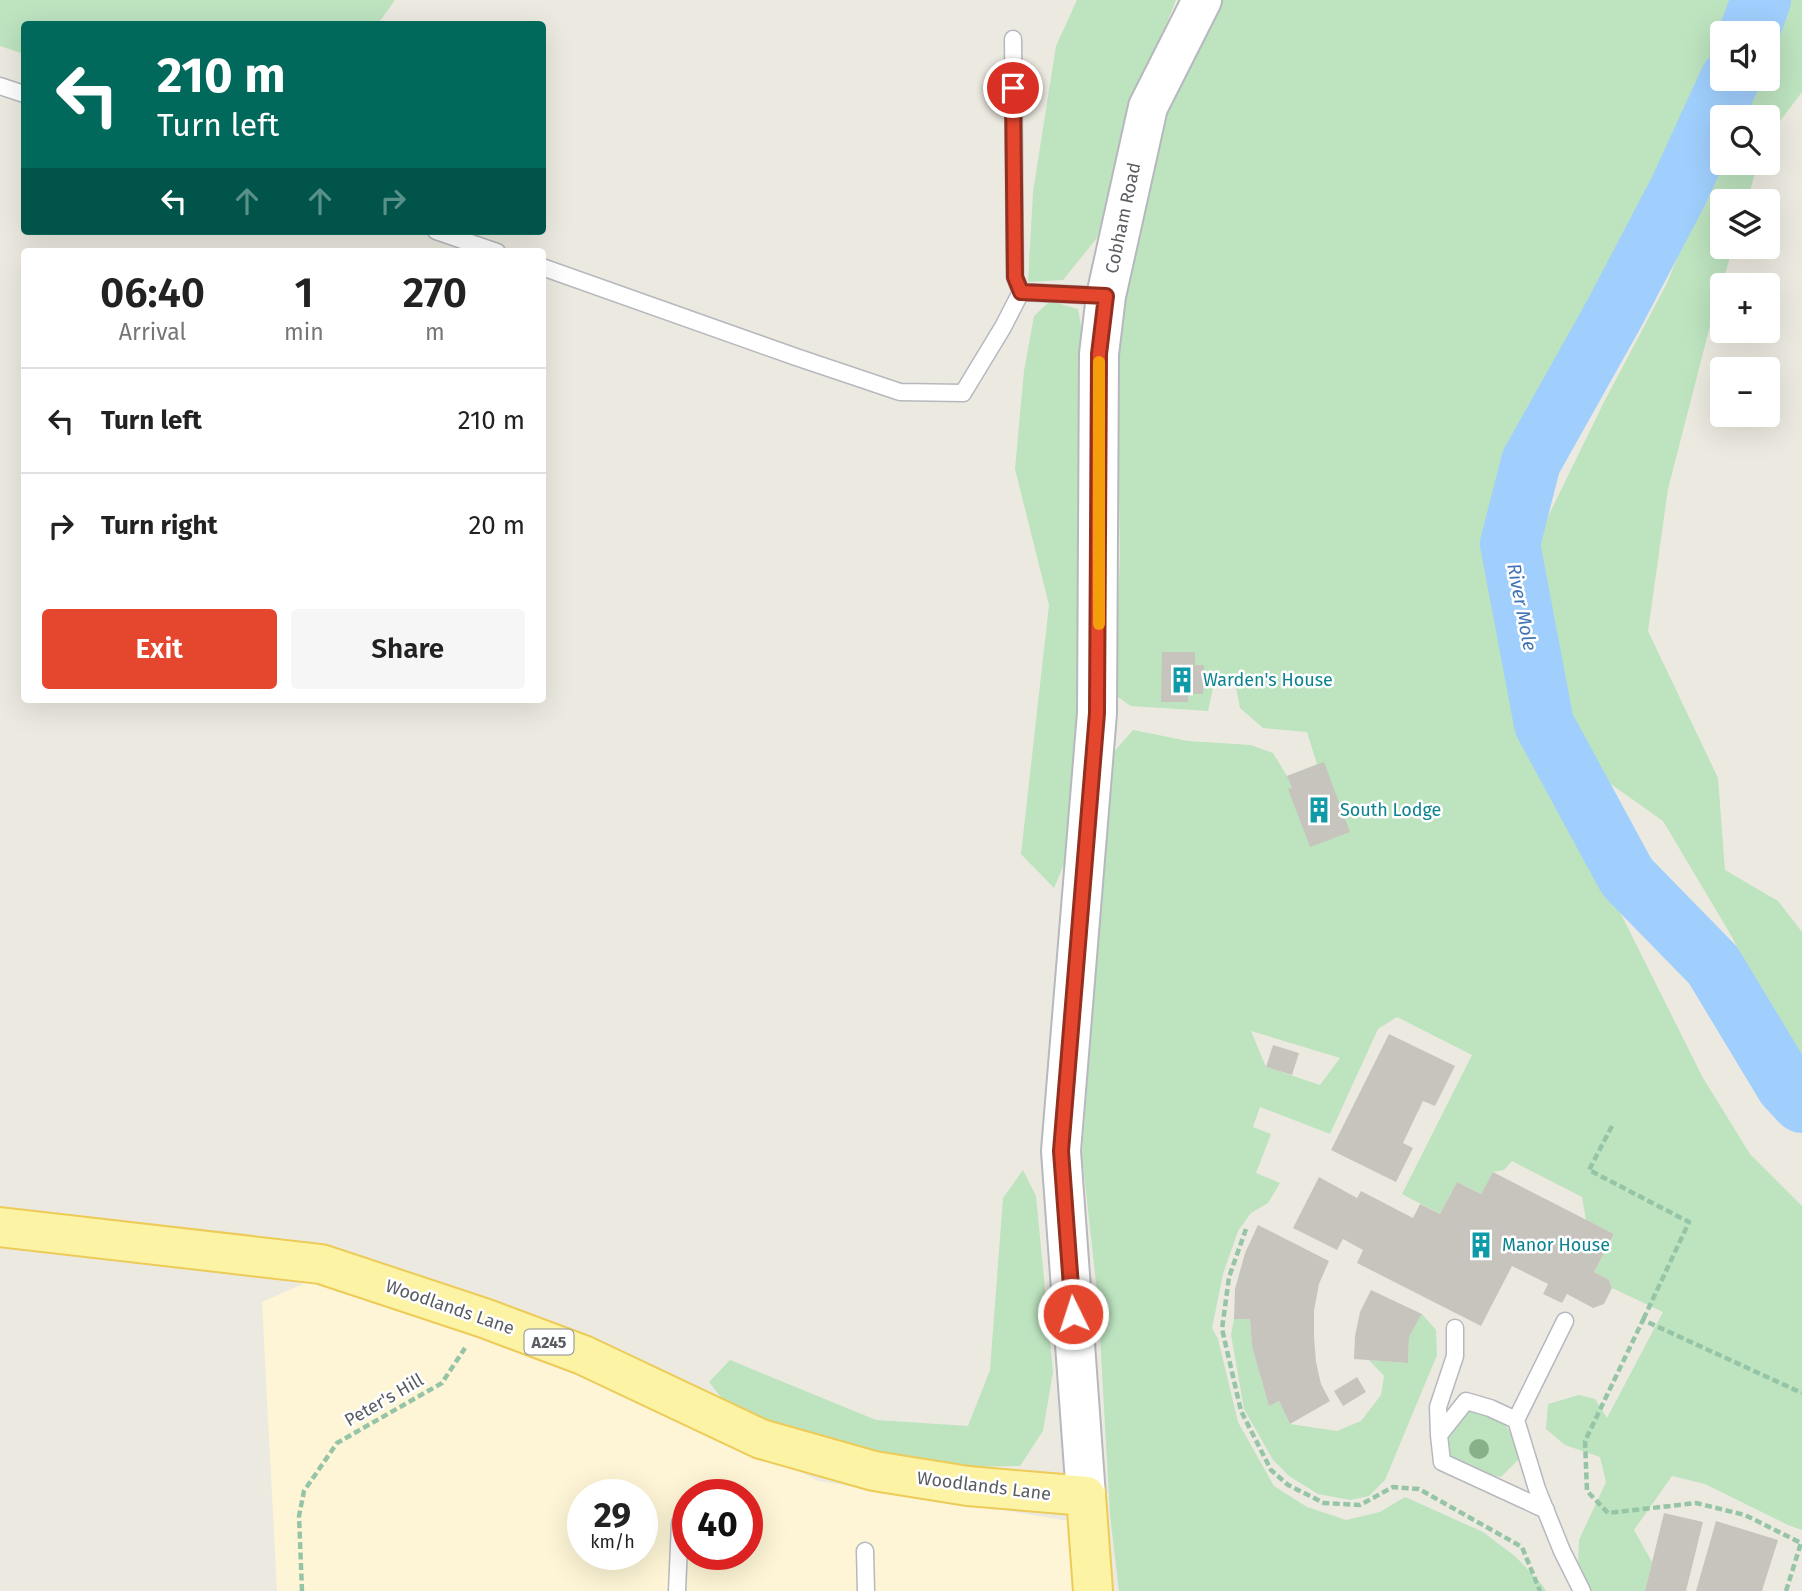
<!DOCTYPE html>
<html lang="en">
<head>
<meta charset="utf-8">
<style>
  body { margin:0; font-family:"Fira Sans",sans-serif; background:#f6f6f6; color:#222; height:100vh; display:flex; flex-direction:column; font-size:26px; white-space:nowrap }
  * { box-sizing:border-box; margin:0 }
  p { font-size:23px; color:#767676 }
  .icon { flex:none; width:38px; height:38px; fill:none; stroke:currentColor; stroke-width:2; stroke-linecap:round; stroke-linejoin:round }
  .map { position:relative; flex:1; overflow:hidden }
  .side { position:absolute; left:21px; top:248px; width:525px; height:455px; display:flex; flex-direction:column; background:#fff; border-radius:7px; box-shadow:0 7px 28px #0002 }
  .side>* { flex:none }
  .banner { position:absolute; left:21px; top:21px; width:525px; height:214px; border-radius:7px; box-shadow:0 7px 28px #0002; background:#00695c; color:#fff; overflow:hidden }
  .fabs { position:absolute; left:1710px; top:21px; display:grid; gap:14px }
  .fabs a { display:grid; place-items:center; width:70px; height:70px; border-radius:7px; background:#fff; box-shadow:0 7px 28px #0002; font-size:35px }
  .speed { position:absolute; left:567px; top:1479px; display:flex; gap:14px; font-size:35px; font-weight:700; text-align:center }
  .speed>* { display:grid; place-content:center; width:91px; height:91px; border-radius:50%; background:#fff; box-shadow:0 7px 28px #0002; line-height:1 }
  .speed small { font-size:18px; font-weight:400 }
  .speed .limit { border:10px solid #d22; background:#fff; color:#111 }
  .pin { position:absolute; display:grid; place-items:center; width:60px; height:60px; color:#fff; margin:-30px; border:4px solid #fff; border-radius:50%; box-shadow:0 2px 7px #0007 }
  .me { position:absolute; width:77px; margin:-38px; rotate:356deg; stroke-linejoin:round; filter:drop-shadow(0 0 5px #0008) }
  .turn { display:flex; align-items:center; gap:24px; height:147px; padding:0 21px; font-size:32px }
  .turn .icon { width:91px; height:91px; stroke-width:2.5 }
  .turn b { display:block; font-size:49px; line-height:60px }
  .lanes { display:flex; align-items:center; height:66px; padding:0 21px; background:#0003; justify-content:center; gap:35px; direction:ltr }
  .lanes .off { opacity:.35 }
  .eta { display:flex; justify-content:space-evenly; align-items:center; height:119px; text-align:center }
  .eta b { font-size:42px; font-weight:600; line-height:49px }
  .primary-button { display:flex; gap:14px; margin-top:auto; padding:14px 21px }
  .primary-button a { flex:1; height:80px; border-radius:7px; background:#e4462e; color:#fff; font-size:28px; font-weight:600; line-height:80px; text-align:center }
  .primary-button a+a { background:#f6f6f6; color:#222 }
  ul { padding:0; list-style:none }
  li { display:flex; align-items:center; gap:21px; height:105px; padding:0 21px; border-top:2px solid #e0e0e0 }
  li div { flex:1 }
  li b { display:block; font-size:26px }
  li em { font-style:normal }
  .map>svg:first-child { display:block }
  .commercial { fill:#fdf5d5; fill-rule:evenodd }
  .green { fill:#bde3bf; fill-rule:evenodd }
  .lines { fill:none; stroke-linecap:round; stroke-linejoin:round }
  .river { stroke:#a0cffd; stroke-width:60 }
  .building { fill:#c7c4be }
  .service-casing { stroke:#b6b8bd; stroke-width:19 }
  .tertiary-casing { stroke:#b6b8bd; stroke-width:42 }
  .primary-casing { stroke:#edcb58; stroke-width:42 }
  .path { stroke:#96c4a6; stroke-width:4.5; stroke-dasharray:7 3.5; stroke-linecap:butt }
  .service { stroke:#fff; stroke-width:16 }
  .tertiary { stroke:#fff; stroke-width:38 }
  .primary { stroke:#fdf3a5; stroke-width:38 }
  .tree { fill:#88b187 }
  .route-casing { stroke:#942e1e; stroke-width:18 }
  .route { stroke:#e4462e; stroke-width:12 }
  .slow { stroke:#f59e0b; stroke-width:12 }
  .labels { text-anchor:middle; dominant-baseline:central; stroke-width:5; stroke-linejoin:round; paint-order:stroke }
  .shield { fill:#fff; stroke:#8b8d90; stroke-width:2 }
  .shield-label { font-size:16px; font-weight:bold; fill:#595c61 }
  .street-label { font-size:18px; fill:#595c61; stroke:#fff }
  .culture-label { font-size:18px; fill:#0d838f; stroke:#fff; text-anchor:start }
  .water-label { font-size:19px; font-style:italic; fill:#4174b6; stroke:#fff }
</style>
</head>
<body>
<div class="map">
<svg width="1802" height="1591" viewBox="0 0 1802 1591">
  <rect width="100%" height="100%" fill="#eceae0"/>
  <!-- commercial -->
  <path class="commercial" d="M312,1280L610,1376L818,1481L1070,1521L1076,1591H277L262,1302ZM583,1494H642V1554H583ZM688,1494H747V1554H688Z"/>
  <!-- green -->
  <path class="green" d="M0,0H395L378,24H24V54L0,46Z
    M1077,0H1176L1132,109L1097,238L1063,280L1028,282L1033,192L1056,46Z
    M1216,0H1740L1728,33H1722V49L1710,80L1636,231L1544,388L1503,482L1491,547L1522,727L1539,768L1609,890L1703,1078L1750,1154L1802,1206V1530L1788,1525L1705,1484L1672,1476L1634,1530L1652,1562L1645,1591H1589L1578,1570L1579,1540L1606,1482L1600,1457L1565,1445L1546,1429L1548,1404L1579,1395L1595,1399L1607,1418L1663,1312L1612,1288L1609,1280L1594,1272L1614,1234L1586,1220L1582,1197L1512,1161L1504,1170L1493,1172L1481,1194L1457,1182L1440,1214L1402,1194L1472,1055L1397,1017L1378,1029L1330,1134L1260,1107L1253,1127L1271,1134L1256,1173L1280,1183L1268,1203L1251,1213L1238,1231L1223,1274L1212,1328L1218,1339L1238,1422L1274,1486L1307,1507L1346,1520L1380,1512L1405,1497L1483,1532L1516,1557L1543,1586L1546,1591H1119L1110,1515L1098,1301L1082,1155L1112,754L1133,730L1188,741L1251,745L1273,753L1287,776L1317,764L1307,732L1263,728L1240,708L1234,677L1216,675L1208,711L1131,706L1115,695L1120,555L1117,350L1132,239L1164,100ZM1251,1031L1340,1058L1320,1085L1266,1067Z
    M1774,0H1802V92L1768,137V117H1733L1746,79H1768V33H1762Z
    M1722,147V163H1758L1747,201H1722V247H1733L1711,322L1668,489L1648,631L1718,778L1725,870L1778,901L1802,932V1061L1776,1022L1732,937L1663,821L1591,770L1538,620L1540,533L1604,402L1667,283Z
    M1050,301L1078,309L1085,347L1084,708L1066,860L1054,888L1021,854L1049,605L1015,469L1024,371L1034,316Z
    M1023,1170L1036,1196L1053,1372L1043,1431L1020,1466L923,1468L809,1440L723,1400L709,1382L730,1360L876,1420L968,1426L990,1370L1003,1198Z
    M1422,1314L1436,1330L1437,1355L1385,1480L1369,1496L1350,1500L1318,1494L1289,1476L1273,1460L1244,1409L1231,1335L1234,1319H1250L1252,1347L1269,1406L1279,1401L1290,1424L1337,1431L1361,1421L1381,1395L1384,1376L1369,1360L1408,1363L1409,1337Z
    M1466,1410C1506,1416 1506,1422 1521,1457L1501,1477L1474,1472L1447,1453L1450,1431Z"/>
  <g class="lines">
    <!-- river -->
    <path class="river" d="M1749,33L1761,0
      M1730,79L1679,190L1614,314L1531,462L1510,544L1544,724L1627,877L1713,965L1786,1086L1802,1103"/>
  </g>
  <!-- building -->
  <path class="building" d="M1162,652H1195V665H1204L1203,694H1188V702H1161Z
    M1324,762L1350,832L1310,847L1288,789L1292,788L1287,776Z
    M1389,1034L1455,1066L1435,1106L1423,1101L1403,1143L1413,1148L1396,1182L1331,1150Z
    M1273,1045L1299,1053L1292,1075L1266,1067Z
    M1493,1172L1614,1234L1594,1272L1609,1280L1612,1288L1604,1304L1593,1308L1567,1294L1562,1303L1543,1294L1548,1284L1512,1266L1481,1326L1357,1263L1363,1250L1343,1239L1337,1250L1293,1228L1319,1177L1357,1198L1361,1191L1413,1218L1420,1204L1440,1214L1457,1182L1481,1194Z
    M1258,1225L1329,1261L1319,1284L1314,1311V1336L1316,1362L1321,1384L1330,1401L1290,1424L1279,1401L1269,1406L1252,1347L1250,1319H1234L1235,1289L1245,1253Z
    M1371,1290L1422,1314L1409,1337L1408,1363L1354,1359L1355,1336L1360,1312Z
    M1357,1377L1366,1392L1343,1406L1334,1391Z
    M1664,1513L1703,1522L1686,1591H1645Z
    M1716,1521L1778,1540L1762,1591H1696Z"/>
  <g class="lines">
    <!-- service casing -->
    <g class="service-casing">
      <path id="service" d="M1013,39L1015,277L1021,292
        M0,86L24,94
        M436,231L497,252
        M542,267L796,357L900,392L963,393L1003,327L1021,292L1106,296
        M1565,1321L1516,1420L1537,1489L1562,1551L1582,1591
        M1516,1420L1490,1408L1466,1401L1439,1435L1442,1462L1546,1510
        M1439,1435L1438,1407L1455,1356V1328
        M865,1551L866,1591
        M677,1591L680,1523"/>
    </g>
    <!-- tertiary casing -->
    <g class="tertiary-casing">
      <path id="tertiary" d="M1086,1496L1061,1151L1097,713L1099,354L1106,296L1148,107L1202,0"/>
    </g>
    <!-- primary casing -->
    <g class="primary-casing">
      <path id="primary" d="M0,1227L321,1264L484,1318L583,1355L761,1439L874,1471L968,1486L1086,1496L1093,1591"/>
    </g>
    <!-- path -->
    <path class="path" d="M1612,1126L1589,1170L1689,1222L1643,1320
      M1246,1229L1229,1277L1222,1329L1241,1411L1271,1470L1288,1485L1324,1503L1360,1505L1393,1487L1419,1489L1522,1547L1540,1591
      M302,1591L299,1516L304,1491L337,1443L442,1383L465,1348
      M1786,1591L1801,1543L1745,1515L1696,1503L1608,1513L1587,1491L1585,1441L1643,1320L1802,1393"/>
    <!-- service -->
    <use href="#service" class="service"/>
    <!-- tertiary -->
    <use href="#tertiary" class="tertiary"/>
    <!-- primary -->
    <use href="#primary" class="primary"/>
  </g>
  <!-- trees -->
  <circle class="tree" cx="1479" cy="1449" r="10"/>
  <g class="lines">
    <!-- route casing -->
    <g class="route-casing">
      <path id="route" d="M1013,88L1015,277L1021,292L1106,296L1099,354L1097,713L1061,1151L1073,1314"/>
    </g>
    <!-- route -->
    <use href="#route" class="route"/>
    <!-- slow -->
    <path class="slow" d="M1099,624V362"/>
  </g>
  <!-- icons -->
  <defs>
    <g id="building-bare" transform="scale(2.1)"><path d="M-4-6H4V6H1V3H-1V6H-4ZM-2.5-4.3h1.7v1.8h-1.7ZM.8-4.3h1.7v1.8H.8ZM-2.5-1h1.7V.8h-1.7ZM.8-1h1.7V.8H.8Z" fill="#0f9aa8" stroke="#fff" stroke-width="2.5" paint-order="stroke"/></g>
  </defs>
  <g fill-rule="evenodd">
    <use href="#building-bare" x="1182" y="680"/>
    <use href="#building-bare" x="1319" y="810"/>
    <use href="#building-bare" x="1481" y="1245"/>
  </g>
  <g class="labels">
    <!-- shield labels -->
    <rect class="shield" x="524.5" y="1329.5" width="49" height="25" rx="5"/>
    <g class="shield-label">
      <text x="549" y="1342">A245</text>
    </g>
    <!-- street labels -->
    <g class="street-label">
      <text transform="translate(1123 218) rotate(-78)">Cobham Road</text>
      <text transform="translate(450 1307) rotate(19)">Woodlands Lane</text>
      <text transform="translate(384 1400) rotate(-30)">Peter's Hill</text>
      <text transform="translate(984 1486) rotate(7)">Woodlands Lane</text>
    </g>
    <!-- culture labels -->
    <g class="culture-label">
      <text x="1203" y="680">Warden's House</text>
      <text x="1340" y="810">South Lodge</text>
      <text x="1502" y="1245">Manor House</text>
    </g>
    <!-- water labels -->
    <g class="water-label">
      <text transform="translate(1522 607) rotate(79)">River Mole</text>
    </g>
  </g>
</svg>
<div class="fabs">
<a><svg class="icon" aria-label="sound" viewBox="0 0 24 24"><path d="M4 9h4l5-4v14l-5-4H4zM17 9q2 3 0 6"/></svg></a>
<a><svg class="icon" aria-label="search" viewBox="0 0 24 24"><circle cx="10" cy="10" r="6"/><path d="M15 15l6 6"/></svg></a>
<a><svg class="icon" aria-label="layers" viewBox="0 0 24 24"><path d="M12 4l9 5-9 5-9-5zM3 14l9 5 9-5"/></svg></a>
<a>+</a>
<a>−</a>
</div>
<div class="speed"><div>29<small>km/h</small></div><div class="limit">40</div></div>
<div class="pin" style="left:1013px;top:88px;background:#d93025"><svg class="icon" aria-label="arrive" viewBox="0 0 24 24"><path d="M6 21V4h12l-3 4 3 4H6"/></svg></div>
<svg class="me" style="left:1073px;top:1314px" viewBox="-20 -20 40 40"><circle r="17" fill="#e4462e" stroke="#fff" stroke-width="3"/><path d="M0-11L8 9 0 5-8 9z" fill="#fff"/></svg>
<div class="banner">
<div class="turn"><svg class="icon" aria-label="left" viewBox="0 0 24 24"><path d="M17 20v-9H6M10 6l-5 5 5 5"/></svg><div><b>210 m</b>Turn left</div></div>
<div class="lanes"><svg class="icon" aria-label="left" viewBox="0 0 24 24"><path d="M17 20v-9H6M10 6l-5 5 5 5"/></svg><svg class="icon off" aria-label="ahead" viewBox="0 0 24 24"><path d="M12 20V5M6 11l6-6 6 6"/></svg><svg class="icon off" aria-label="ahead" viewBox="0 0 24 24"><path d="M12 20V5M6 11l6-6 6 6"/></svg><svg class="icon off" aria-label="right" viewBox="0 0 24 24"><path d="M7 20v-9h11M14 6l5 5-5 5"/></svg></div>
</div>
<section class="side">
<div class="eta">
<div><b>06:40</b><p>Arrival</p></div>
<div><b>1</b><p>min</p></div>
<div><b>270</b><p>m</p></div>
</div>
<ul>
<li><svg class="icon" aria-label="left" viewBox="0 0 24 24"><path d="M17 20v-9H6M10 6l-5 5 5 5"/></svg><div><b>Turn left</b></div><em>210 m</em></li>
<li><svg class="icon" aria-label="right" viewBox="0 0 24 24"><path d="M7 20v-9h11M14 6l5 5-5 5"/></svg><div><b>Turn right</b></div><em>20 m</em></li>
</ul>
<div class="primary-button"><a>Exit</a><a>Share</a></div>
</section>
</div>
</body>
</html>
